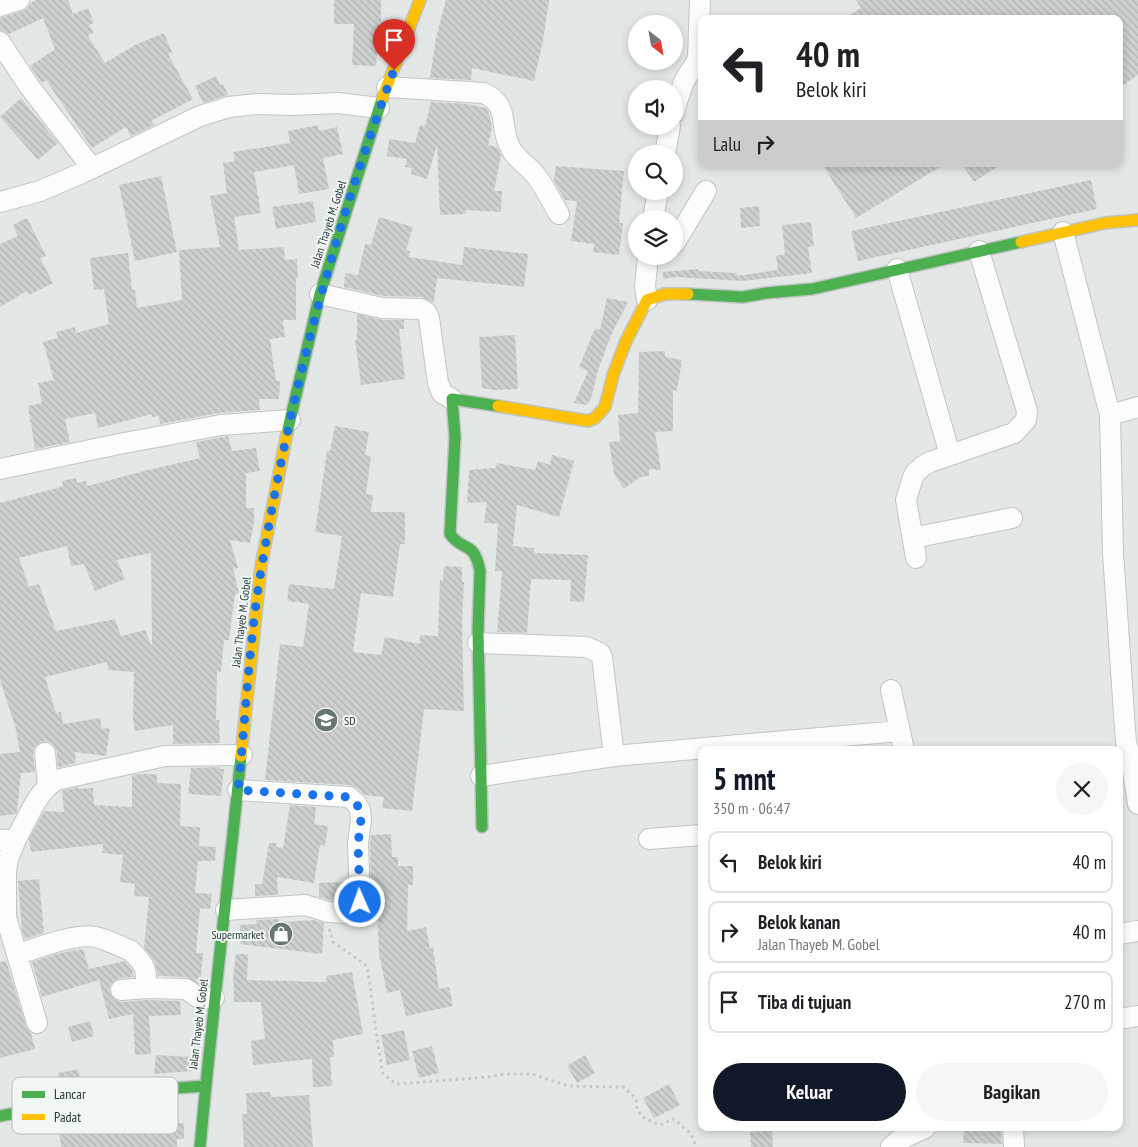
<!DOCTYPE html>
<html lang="id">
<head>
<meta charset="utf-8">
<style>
  body { margin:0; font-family:"PT Sans Narrow",sans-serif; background:#f6f6f6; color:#202124; height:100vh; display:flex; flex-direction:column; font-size:19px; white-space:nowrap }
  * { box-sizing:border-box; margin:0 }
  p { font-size:16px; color:#757577 }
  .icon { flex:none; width:28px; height:28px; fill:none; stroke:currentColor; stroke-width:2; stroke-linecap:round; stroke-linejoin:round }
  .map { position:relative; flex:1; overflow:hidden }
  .panel { position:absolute; left:698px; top:746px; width:425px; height:385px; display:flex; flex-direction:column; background:#fff; border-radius:10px; box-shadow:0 2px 8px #0003 }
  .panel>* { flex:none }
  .guide { position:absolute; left:698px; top:15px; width:425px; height:152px; border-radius:10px; box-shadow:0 2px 8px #0003; background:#fff; color:#202124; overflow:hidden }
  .needle { width:32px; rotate:149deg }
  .controls { position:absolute; left:628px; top:15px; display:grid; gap:10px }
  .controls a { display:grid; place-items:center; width:55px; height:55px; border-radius:50%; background:#fff; box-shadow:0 2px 8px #0003; font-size:25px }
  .pin { position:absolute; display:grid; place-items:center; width:42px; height:42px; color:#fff; margin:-51px -21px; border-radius:50% 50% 50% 0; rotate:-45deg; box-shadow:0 0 5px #0007 }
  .pin .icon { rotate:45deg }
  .me { position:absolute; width:55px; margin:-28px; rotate:358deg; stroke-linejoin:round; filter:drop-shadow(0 0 4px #0008) }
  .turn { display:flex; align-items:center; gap:18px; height:105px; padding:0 15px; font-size:22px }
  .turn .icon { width:65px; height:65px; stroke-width:2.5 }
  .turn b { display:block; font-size:35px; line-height:42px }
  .then { display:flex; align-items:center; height:48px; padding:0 15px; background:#0003; gap:10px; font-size:19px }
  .round { display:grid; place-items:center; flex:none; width:52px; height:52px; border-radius:26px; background:#f6f6f6 }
  .headline { display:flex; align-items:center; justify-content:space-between; height:85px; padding:0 15px }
  h1 { font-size:30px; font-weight:800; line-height:38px; color:#111827 }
  .cta { display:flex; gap:10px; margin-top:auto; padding:10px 15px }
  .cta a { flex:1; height:58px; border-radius:30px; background:#111827; color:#fff; font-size:20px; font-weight:800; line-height:58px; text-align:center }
  .cta a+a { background:#f6f6f6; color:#202124 }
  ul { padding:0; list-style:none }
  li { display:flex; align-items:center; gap:15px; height:62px; margin:0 10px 8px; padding:0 5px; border:2px solid #e0e0e0; border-radius:10px }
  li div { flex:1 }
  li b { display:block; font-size:19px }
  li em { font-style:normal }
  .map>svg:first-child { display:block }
  .building { fill:url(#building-back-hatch); fill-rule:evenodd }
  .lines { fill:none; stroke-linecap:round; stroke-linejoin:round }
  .street-casing { stroke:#c0c5c3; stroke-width:22 }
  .fast-casing { stroke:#c0c5c3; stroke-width:14 }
  .slow-casing { stroke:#c0c5c3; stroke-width:14 }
  .path { stroke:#c1c8c5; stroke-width:3; stroke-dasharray:2.5 4; stroke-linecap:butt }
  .street { stroke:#fbfcfb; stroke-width:20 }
  .fast { stroke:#4caf50; stroke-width:11 }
  .slow { stroke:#ffc107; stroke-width:11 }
  .route { stroke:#1a73e8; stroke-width:9; stroke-dasharray:0 16.2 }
  .labels { text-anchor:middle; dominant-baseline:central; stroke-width:4; stroke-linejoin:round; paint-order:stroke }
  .street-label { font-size:12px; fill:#243934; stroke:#f1f7f5 }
  .poi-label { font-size:12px; fill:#243934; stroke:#f1f7f5; text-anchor:start }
  .key { fill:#f1f7f5; stroke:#b4bebb; stroke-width:1 }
  .key-label { font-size:14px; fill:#243934 }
</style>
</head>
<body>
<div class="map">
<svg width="1138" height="1147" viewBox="0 0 1138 1147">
  <defs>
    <pattern id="building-back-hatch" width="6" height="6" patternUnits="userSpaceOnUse" patternTransform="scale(1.25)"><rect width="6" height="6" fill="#ccd1cf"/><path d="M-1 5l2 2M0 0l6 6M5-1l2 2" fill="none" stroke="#afb4b2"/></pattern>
  </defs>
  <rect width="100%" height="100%" fill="#e3e8e6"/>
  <!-- building -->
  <path class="building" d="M36,0H68L73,14L88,8L94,23L89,25L94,32L88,36L105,63L137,44L164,33L172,52L168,54L193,99L151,121L154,125L131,136L126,127L92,148L46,80L42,83L30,66L55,49L43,18L9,34L0,30V18L23,11L28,8L31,3Z
    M334,0H381V22H379L376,66L352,65L354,24H334Z
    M446,0H549L543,41L534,81L472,68L471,80L430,78L436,38Z
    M856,0H1138V75L1119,88V19H843L861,8Z
    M216,76L220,85L223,84L228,95L203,103L195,86Z
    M21,98L58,143L38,160L0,117Z
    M431,102L467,104L486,108L488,111L492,128L488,145L497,147L501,155L494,191H502L501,212L465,210L466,214L440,215L437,144L427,179L411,174L412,168L405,167L407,159L387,156L389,139L415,143L420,125L425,126Z
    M318,125L319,131L337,127L343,154L323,158L329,189L299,194L294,165L254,172L261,213L234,217L239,250L284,247L285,260L297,259L298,278H296V320H283L285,337L270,339L276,381H280L279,399H259L260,410L219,413L160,424L159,416L152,417V414L98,428L95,413L65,419L70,442L35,449L28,406L42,403L38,383L54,380L43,342L58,338L56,332L75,327L76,333L109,324L104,289L94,290L90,258L128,253L132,290H135L137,308L182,300L179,250L220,247L210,196L227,193L223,163L235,161L233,152L290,143L288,131Z
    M822,164H945L856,218Z
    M962,164H1002L974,182Z
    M556,166L624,171L619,223H623L619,255L593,252L594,244L571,241L577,201L565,200L554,181Z
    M161,176L177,252L135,261L119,185Z
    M1091,180L1097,209L858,261L851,231Z
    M313,201L316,222L276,229L272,207Z
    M759,206L760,226L741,228L740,208Z
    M379,217L413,227L406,250L410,251L409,257L462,265L464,247L528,254L524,287L437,278L434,303L422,297L383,296L344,287L345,273L358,275L365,244L371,245Z
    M27,218L46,256L40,258L53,283L29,295L27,291L0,307V244L18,236L13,225Z
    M811,222L814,246L808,247L812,273L742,281L676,277L663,279V272L698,269V271L737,273V276L778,270L776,256L785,254L782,225Z
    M607,298L628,302L611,335L598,370L591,399L586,405L574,403L588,371L579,367L595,328L600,330Z
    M357,314L382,320H404V329H399L405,379L361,385L355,340H357Z
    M515,335L518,389L495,390L482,388L479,337Z
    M665,351V357L682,360L677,391L673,390V431L655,432L661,470L649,469V476L640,477L624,489L614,474L609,442L620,441L618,415L638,413L639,352Z
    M335,426L369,432L365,455L371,456L366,494L373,495L371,512H405V544H400L393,597L361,593L353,652L381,655L385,637L420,644V635L438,636L440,580H443L444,566L462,567V582H464L462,622L464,711L424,709L412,811L382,808L384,797L365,795L357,788L350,785L265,780L280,644L303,647L309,604L287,601L289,584L334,589L342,536L315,532L327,451H330Z
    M228,436L232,451L256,448L260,471L246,473V508H254V522L250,543L230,540L238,568L233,569L239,593L235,594L229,640H224L221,672L217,671L216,720H219L220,743L173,744V725L135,731L133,719L134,672L108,670L107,662L45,677L56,713L61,712L63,724L100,718L102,729L110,728L106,756L75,752L76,763L58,767L57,752L54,746L50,742L44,741L39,743L34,748L33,754L35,772L21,773L17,811L16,814L0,816V754L20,752L15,726L0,680V503L61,487L63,486L62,481L76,478L77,483L86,481L87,486L144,471L200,458L196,442ZM67,546L71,566L84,564L95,591L125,579L117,560L151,553L152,647L145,630L121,636L115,619L56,631L39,584L29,587L19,558Z
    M552,455L574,461L559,517L517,505L513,546L534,548V553L588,555L584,602L570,601L571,580L531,579L527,633L497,632L502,571H495L498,524L484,523L487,502L467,503L469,470L496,468L497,463L535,470L538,461L550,465Z
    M220,767V769H224L221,796L188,794L191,768Z
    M140,774H157V783L181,784L180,826L200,827L199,846L216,847L215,861H198L195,893L212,894L210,909L200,908L196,953H203L200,985L187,977L158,976L155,962L144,947L149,897L134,896L135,884L120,882L123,855L102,853L103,844L31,852L29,839L44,811L64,812L62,791L78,787V789L93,788L94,805L132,807V775Z
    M290,805L316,807L314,824L328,826L325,846L320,845L314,883L277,877L278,895L255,896V884H262L269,843H276V847L283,848Z
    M391,834L392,857H398V866H413V885H408L407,931L426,927L430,949L433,948L439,989L449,987L453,1006L406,1016L400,990L387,993L379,954L377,905L371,904L370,844L371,835Z
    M39,879L44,933L25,939L22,931L18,881Z
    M347,882V900H330L319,897V883Z
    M279,919V922L314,920L324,923L322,954L240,944V925L257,924L256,920Z
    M83,949L89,969L125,961L132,970L134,977L120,978L114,981L111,984L109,991L112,997L115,1000L122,1002L146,1000L180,1001L181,1015L149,1016L151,1054L135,1055L133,1014L109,1019L99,980L42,997L32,962L60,953Z
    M236,954H248L247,980L327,982L326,976L352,972L363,1034L333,1040L334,1057H330L332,1086L313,1087L312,1059L253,1065L251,1041L265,1039L261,1002H234V984L233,983V978Z
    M6,961L26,1026L31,1033L35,1049L0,1058V962Z
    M90,1021L94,1036L72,1042L68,1027Z
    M404,1030L410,1060L387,1065L381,1035Z
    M432,1046L439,1073L419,1078L412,1051Z
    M156,1055L193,1057L192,1071L154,1074Z
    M585,1055L595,1073L577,1083L567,1066Z
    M78,1069L81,1082L97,1078V1081L60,1088L58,1073Z
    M669,1084L680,1105L654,1118L643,1098Z
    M263,1092H270L271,1097L309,1095L313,1147H244L242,1114H247L246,1093Z
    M103,1112V1114L175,1115L174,1123H184V1139H177V1147H61L58,1122Z
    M964,1128H1001L1002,1144L963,1143Z
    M772,1130L773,1147H751L750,1132Z"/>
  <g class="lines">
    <!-- street casing -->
    <g class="street-casing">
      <path id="street" d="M0,6L19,0
        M0,42L29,86L92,168
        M387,87L484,93C510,106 499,123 509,145C514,158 529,166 537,177C545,188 552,202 559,214
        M674,113C677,101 680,89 686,78C690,71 695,66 698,58L700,0
        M665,154L670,126
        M0,202L40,191L82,173L200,116L229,107L257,104L293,105L338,103L379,108
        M653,219L658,191
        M1063,232L1110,415
        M674,244L706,191
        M897,269L950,455
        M320,294L382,308L421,309L426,312L429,318L438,383L442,393L452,399
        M647,300L645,286L648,256
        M1138,407L1110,415L1113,553L1126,743L1131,759L1138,804
        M0,469L119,444L221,425L290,420
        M913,538L1012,518
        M916,558L906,500L912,480L915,473L923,466L930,462L1014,433L1026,420L1027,411L979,251
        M478,643L586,647L600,653L602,657L614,756
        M891,690L904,750
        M45,753L48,786
        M481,776L614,756L900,731
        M16,839L8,859L6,871V917L37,1023
        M649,839L701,835
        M0,840L16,839C28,819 35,794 56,780L165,756L242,755
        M226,910L305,905L328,912L348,913L356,909L360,902L358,844L361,819L360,810L356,803L349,797L238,790
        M1119,934L1138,931
        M18,954C38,948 76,933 95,937C104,938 122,947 131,951C145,964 147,969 146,988L186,989L197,997L214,998
        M121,990L146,988
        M1119,1019L1138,1016
        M1013,1128L1014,1147
        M891,1147L899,1140L925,1128"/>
    </g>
    <!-- fast casing -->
    <g class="fast-casing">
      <path id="fast" d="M688,294L743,297L766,293L812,289L1021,242
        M287,433L320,294L382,99
        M482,827L478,631L480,571C474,539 463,553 450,534L455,437L452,399L498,406
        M0,1116L123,1092L205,1086
        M200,1147C212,1016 228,886 241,756"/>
    </g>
    <!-- slow casing -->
    <g class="slow-casing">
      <path id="slow" d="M382,99L420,0
        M1021,242L1105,223L1138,220
        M498,406L588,421L595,418L605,407L613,375L626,341L647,300L665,294H688
        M241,756L261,566L287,433"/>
    </g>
    <!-- path -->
    <path class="path" d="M329,929L333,942L367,966C373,1002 376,1038 383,1074L396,1084L488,1077L504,1074H532L568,1086L624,1087L636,1099L637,1110L644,1118L660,1125L674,1119L691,1134L696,1147"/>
    <!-- street -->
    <use href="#street" class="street"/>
    <!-- fast -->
    <use href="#fast" class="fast"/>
    <!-- slow -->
    <use href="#slow" class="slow"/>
  </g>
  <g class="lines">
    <!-- route -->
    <path class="route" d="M360,902L358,844L361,819L360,810L356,803L349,797L238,790C246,715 249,639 262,565C290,396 334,230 394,70"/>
  </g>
  <!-- icons -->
  <defs>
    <g id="university-disc" transform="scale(1.25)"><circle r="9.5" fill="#677672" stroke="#f1f7f5"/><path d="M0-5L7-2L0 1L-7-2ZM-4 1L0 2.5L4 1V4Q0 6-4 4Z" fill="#fff"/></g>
    <g id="shop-disc" transform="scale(1.25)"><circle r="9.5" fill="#677672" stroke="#f1f7f5"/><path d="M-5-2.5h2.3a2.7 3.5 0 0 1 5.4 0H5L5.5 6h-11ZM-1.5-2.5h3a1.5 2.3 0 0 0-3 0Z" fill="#fff"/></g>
  </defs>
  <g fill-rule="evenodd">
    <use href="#university-disc" x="326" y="720"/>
    <use href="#shop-disc" x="281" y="934"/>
  </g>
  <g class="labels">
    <!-- street labels -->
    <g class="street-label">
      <text transform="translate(328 224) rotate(-72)">Jalan Thayeb M. Gobel</text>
      <text transform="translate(241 622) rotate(-83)">Jalan Thayeb M. Gobel</text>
      <text transform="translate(198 1024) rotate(-83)">Jalan Thayeb M. Gobel</text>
    </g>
    <!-- poi labels -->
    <g class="poi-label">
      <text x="344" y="720">SD</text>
      <text x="264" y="934" text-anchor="end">Supermarket</text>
    </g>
  </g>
  <!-- legend -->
  <rect x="12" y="1077" width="166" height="57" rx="8" class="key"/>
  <rect x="22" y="1091" width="23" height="7" fill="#4caf50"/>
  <rect x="22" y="1114" width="23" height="6" fill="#ffc107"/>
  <g class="key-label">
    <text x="54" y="1099">Lancar</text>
    <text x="54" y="1122">Padat</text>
  </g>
</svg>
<div class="controls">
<a><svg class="needle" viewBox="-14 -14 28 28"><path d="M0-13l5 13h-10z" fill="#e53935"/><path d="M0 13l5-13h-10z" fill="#757577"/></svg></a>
<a><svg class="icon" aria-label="sound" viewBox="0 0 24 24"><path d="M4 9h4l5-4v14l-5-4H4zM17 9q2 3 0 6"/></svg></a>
<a><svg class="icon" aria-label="search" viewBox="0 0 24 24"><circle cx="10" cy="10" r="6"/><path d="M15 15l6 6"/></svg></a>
<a><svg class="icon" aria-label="layers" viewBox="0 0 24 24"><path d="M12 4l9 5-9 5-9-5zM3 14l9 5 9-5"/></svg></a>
</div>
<div class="pin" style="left:394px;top:70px;background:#d93025"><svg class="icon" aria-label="arrive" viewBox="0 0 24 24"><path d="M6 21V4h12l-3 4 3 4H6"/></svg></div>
<svg class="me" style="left:360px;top:902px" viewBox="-20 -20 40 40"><circle r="17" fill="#1a73e8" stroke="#fff" stroke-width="3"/><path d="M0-11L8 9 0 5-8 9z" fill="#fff"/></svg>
<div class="guide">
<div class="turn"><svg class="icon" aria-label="left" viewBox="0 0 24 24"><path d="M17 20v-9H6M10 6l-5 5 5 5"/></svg><div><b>40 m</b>Belok kiri</div></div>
<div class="then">Lalu<svg class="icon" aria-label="right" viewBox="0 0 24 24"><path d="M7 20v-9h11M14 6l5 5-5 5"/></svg></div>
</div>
<section class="panel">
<div class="headline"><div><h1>5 mnt</h1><p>350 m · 06:47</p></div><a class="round"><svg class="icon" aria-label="close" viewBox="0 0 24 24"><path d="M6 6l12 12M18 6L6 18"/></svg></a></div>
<ul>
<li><svg class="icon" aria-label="left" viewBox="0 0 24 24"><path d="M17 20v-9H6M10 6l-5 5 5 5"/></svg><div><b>Belok kiri</b></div><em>40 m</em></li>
<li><svg class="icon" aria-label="right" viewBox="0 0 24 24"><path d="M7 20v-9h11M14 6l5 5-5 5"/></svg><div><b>Belok kanan</b><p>Jalan Thayeb M. Gobel</p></div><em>40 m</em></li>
<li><svg class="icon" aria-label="arrive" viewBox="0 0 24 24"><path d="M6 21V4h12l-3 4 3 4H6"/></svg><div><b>Tiba di tujuan</b></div><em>270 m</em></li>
</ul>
<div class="cta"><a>Keluar</a><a>Bagikan</a></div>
</section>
</div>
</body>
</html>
